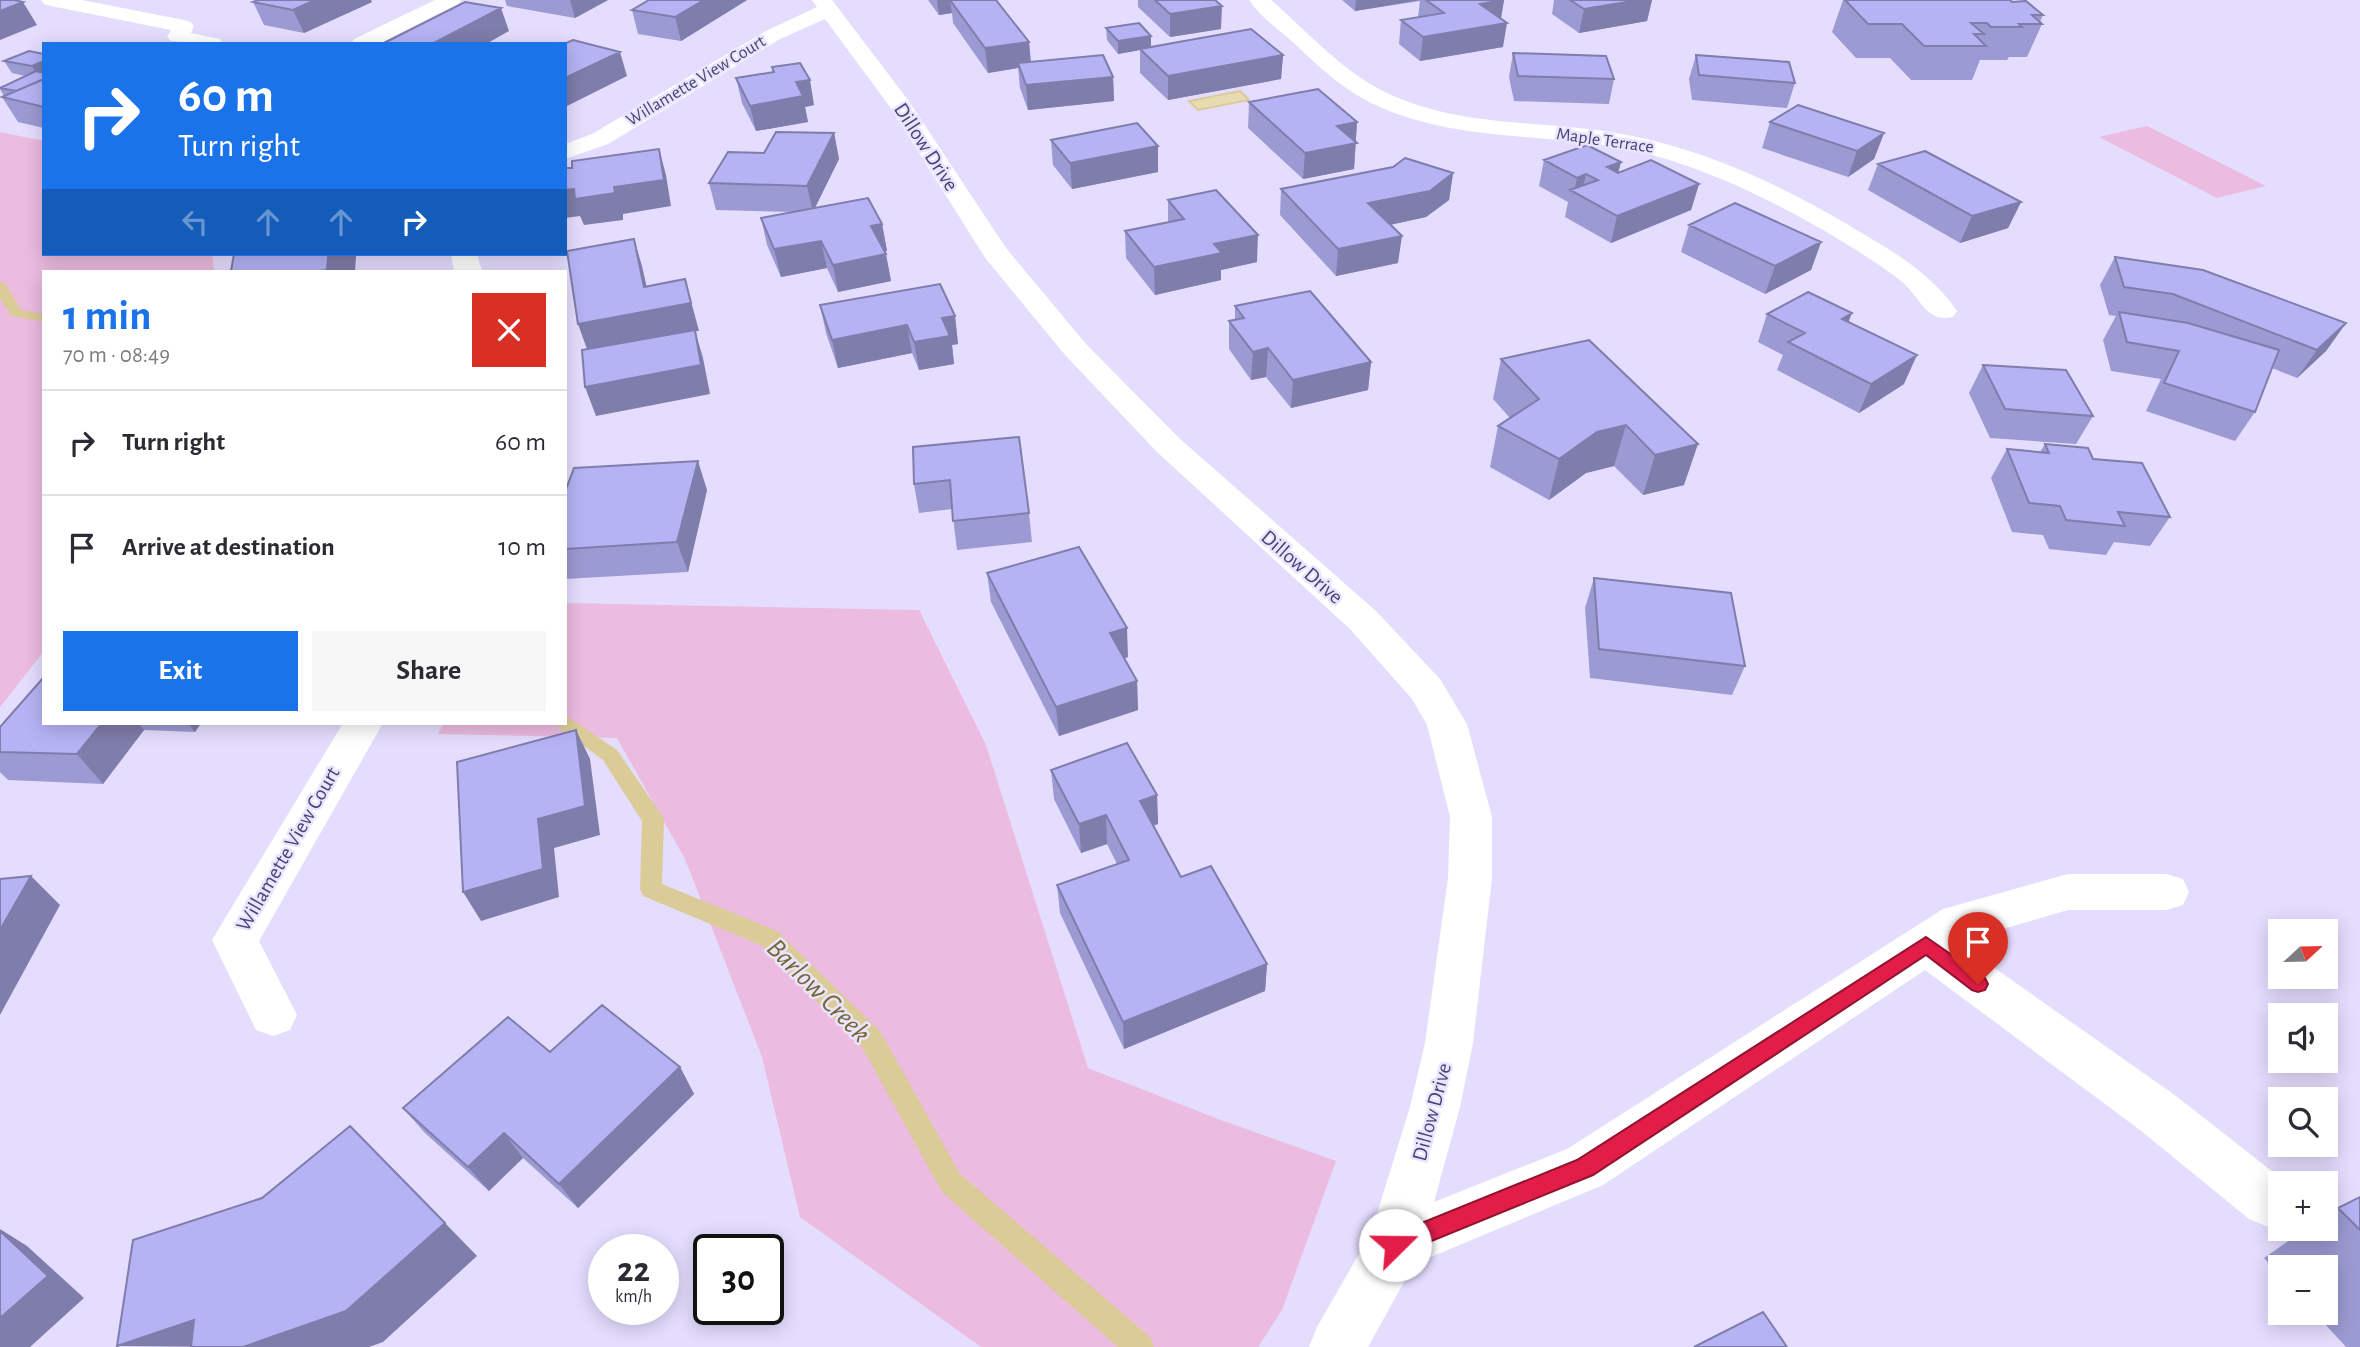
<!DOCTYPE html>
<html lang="en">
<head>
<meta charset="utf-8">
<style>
  body { margin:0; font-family:"Alegreya Sans",sans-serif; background:#f7f7f7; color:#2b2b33; height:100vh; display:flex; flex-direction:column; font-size:26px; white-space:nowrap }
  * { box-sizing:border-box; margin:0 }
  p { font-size:23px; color:#7c7c81 }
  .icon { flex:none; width:38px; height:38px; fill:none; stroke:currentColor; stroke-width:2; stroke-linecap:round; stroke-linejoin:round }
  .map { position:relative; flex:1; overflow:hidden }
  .sheet { position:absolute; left:42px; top:270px; width:525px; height:455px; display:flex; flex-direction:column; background:#fff; border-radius:0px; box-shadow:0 4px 18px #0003 }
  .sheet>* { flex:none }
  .top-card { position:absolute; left:42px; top:42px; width:525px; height:214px; border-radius:0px; box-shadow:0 4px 18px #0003; background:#1a73e8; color:#fff; overflow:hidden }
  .needle { width:46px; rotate:68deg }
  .controls { position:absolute; left:2268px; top:919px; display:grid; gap:14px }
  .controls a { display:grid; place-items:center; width:70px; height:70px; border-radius:0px; background:#fff; box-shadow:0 4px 18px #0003; font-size:35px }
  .speed { position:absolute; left:588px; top:1234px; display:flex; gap:14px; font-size:35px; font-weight:700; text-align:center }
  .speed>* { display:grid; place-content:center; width:91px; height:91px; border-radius:50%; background:#fff; box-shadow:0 4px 18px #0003; line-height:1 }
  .speed small { font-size:18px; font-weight:400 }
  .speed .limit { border:4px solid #111; border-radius:10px; background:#fff; color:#111 }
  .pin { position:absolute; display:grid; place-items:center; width:60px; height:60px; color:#fff; margin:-72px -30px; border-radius:50% 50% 50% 0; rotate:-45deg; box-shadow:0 0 7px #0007 }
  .pin .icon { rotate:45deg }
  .me { position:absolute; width:77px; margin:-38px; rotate:68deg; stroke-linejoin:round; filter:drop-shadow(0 0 5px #0008) }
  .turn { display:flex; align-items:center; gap:24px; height:147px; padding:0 21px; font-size:32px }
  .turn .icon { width:91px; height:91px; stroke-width:2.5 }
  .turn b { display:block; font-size:49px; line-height:60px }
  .lanes { display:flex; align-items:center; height:66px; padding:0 21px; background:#0003; justify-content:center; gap:35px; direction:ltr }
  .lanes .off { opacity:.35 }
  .round { display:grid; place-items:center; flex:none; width:74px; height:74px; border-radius:0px; background:#f7f7f7 }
  .overview { display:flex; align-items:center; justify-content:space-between; height:119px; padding:0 21px }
  h1 { font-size:42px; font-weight:700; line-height:52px; color:#1a73e8 }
  .primary-button { display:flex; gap:14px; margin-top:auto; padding:14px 21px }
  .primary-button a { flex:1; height:80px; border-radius:0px; background:#1a73e8; color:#fff; font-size:28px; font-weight:700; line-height:80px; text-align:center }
  .primary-button a+a { background:#f7f7f7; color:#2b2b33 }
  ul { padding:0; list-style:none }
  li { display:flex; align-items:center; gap:21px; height:105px; padding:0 21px; border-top:2px solid #e1e1e2 }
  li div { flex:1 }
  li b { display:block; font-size:26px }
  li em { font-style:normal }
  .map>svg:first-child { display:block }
  .green { fill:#ebbbe0 }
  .water { fill:#e7dbb1; stroke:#dacb97; stroke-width:2 }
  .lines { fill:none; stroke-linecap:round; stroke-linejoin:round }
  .stream { fill:#dacb97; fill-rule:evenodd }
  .minor { fill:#fff; fill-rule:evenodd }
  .wall { fill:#9c9ad2 }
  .shaded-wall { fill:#7f7dab }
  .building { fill:#b5b3f4; stroke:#7f7dab; stroke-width:2 }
  .route { fill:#e11d48; stroke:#92132f; stroke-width:2 }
  .labels { text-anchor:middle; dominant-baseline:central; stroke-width:5; stroke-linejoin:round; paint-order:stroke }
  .far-street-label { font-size:18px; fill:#444574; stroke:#ebe4ff }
  .street-label { font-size:21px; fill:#444574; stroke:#ebe4ff }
  .near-water-label { font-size:28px; font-style:italic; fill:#746735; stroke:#ebe4ff }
</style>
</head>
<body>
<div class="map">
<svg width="2360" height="1347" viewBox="0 0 2360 1347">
  <rect width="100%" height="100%" fill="#e5ddfe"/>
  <!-- green -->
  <path class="green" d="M2147,126L2266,186L2217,198L2099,137Z
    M0,132L44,141V254H212L214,271H44V651L0,707Z
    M565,603L919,610L986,745L1088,1068L1218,1119L1336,1161L1282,1310L1258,1347H981L800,1217L762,1057L685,859L617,738L438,734L444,723H565Z"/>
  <!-- water -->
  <path class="water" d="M1240,91L1249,100L1198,110L1189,101Z"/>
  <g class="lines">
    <!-- stream -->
    <path class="stream" d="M0,282L5,283L21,310L44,314V322L11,316L0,298Z
      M565,715L617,750L661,814L664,820L662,884L777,931L880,1031L960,1174L1150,1337L1154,1347H1118L942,1192L862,1047L761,945L643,896L640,889L642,821L603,760L558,727L555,723H565Z"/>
    <!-- minor -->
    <path class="minor" d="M41,0H82L184,20L191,22L194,26L191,33L220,39L223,44L171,41L167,37L171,30L51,6L44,4Z
      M435,0H461L458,4L379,44H351L354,39Z
      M812,0H832L908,100L1006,248L1086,344L1179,438L1376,611L1440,679L1467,724L1492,817V878L1473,1043L1460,1107L1434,1202L1567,1149L1943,909L2068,874H2167L2183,879L2189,892L2183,905L2167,910H2068L1972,938L1962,945L2176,1096L2287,1183H2280V1222L2268,1227L2249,1219L2140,1130L1925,970L1603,1185L1414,1264L1368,1347H1309L1317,1327L1371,1233L1410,1107L1425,1043L1448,878L1450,817L1427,725L1412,699L1350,629L1157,452L1066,356L986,259L890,107L825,19L780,39L608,144L565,159V144L592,134L766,31L817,7Z
      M1249,0H1271C1310,34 1347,77 1396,97C1464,126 1539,121 1610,132C1699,146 1778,183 1855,229C1894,252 1931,273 1957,311L1953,317C1926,324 1920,296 1901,281C1854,245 1780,204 1726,181C1688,165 1650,152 1609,146C1532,134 1452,139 1380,107C1347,93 1320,68 1295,44C1280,30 1260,17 1249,0Z
      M451,254H477L482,271H454Z
      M343,723H383L259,941L297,1015L290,1030L273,1036L256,1030L212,940Z"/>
  </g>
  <!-- wall -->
  <path class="wall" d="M505,0H608L575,18L507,6Z
    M649,0H747L681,41L638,34L632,10Z
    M928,0H996L1029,42L1031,62L1113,77L1114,101L1028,110L1020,88L1018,68L988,73L953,23L952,13L939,15Z
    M1138,0H1215L1221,29L1170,37L1138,7Z
    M1342,0H1504L1501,18L1503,47L1420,61L1399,44L1401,20L1418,17L1420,1L1355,11Z
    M1554,0H1652L1647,21L1579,33L1552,14Z
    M1843,0H2010L2043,15L2040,22L2042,24L2027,57H2009L2007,60H1980L1972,80H1911L1890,58H1856L1832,32Z
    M253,2H372L304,33L264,25Z
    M1106,28L1151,47L1283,55L1281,79L1168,100L1140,73V50L1118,54L1107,40Z
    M1513,53L1614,79L1609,104L1514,101L1509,77Z
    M44,54V128L18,122L2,97L4,96L0,89V87L25,76L12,73L4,61Z
    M1696,55L1795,83L1787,108L1692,100L1689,79Z
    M772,67L814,105L805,107L808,122L756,131L742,103L736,78L773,72Z
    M1249,102L1357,122L1354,169L1303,179L1248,128Z
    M1770,122L1884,133L1874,159L1848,177L1762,148Z
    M834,133L839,159L815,207L882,224L887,251H885L891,281L838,292L827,268L781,277L767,245L761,218L793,212L716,210L709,183L764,153Z
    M1051,140L1158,146V172L1072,189L1053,165Z
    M1544,160L1621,162L1618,173L1699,184L1691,210L1611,243L1565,217L1568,202L1539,186Z
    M1878,164L2021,202L2008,228L1960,243L1868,190Z
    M1453,173L1449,200L1426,217L1390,225L1398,263L1336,276L1280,215L1281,189Z
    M1168,200L1257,262L1221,270V280L1155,295L1126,258L1125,231L1168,222Z
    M1689,225L1821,242L1811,270L1765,294L1681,252Z
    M2115,257L2346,323L2326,351L2297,378L2272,368L2255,412L2235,441L2146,411L2161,379L2111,371L2103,340L2116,316L2109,315L2100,285Z
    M820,305L955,316L958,344L952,345L954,364L919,370L912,353L838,368L826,333Z
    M1235,306L1371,362L1368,390L1291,408L1266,377L1251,380L1229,349V321L1235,320Z
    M1767,314L1848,322L1904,384L1859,413L1777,370L1783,355L1758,342Z
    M1589,340L1684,485L1643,495L1614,466L1586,473L1549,500L1490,467L1498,426L1510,418L1493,399L1501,359Z
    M1983,365L2093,416L2076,444L1990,438L1969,393Z
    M2045,444L2093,459L2170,517L2150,546L2114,542L2106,555L2049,549L2043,535L2012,532L1991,478L2007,449L2040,452Z
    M913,447L1029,513L1032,542L957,550L952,509L919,513L914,484Z
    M707,490L688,572L565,579V492Z
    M987,573L1128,657L1124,658L1137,681L1138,710L1059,736L991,602Z
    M1594,578L1745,666L1732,695L1590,678L1585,608Z
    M44,723H201L195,732L144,730L103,784L8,780L0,772V727Z
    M1051,770L1157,795L1158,824L1153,825L1181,877L1267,964L1265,991L1124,1049L1060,913L1057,885L1117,864L1107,844L1081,853L1054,799Z
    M550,1052L680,1067L694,1094L578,1208L523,1158L489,1191L425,1133L403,1108Z
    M2360,1197V1347H2346L2314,1312H2326V1267H2280V1276L2264,1258L2307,1228H2326V1216L2338,1208Z"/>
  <!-- shaded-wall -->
  <path class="shaded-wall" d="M315,0H371L372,2L304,33L293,10Z
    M570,0H608L575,18Z
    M704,0H747L681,41L675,17Z
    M937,0H950L952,13L939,15Z
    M1356,0H1420L1355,11Z
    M1504,0L1500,24L1480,4Z
    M1639,0H1652L1647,21L1579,33L1584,9Z
    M23,2L37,25L0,40V11Z
    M1222,6L1221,29L1170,37V14Z
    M501,8L509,31L486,44H432Z
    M1507,23L1503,47L1420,61L1423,37Z
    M1151,36V49H1140V50L1118,54V41Z
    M1029,42L1031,66L1018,63V68L988,73L985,48Z
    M620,52L627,76L565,107V78Z
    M1283,55L1281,79L1168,100V76Z
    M44,61V77L39,79L32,66Z
    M1113,77L1114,101L1028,110L1026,85Z
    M810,80L814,105L805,107L808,122L756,131L750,106L796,82Z
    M1357,122L1354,169L1303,179L1305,153L1337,126Z
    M834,133L839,159L813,212L807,186Z
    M1884,133L1874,159L1848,177L1857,151Z
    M1158,146V172L1072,189L1070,163Z
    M659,149L666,175L671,206L623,214V220L584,225L580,216L565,218V190L614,187Z
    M1621,162L1614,188L1607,167Z
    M1453,173L1449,200L1426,217L1366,230L1368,203Z
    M1586,174L1581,196L1574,192L1577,178Z
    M1699,184L1691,210L1611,243L1617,216Z
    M2021,202L2008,228L1960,243L1972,216Z
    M882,224L887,251L876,253L871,226Z
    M1258,235L1257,262L1221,270V280L1155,295L1154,267L1214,244Z
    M1402,236L1398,263L1336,276L1338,249Z
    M634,239L642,266L652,310L685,279L699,331H695L703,358L710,394L596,416L585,387L588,352L578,324L644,287Z
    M821,241L827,268L781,277L774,249Z
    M1821,242L1811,270L1765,294L1775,266Z
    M342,254H355L356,256L355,271H320L328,257Z
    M886,254L891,281L838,292L833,265Z
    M1852,313L1841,341L1842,319Z
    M955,316L958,344L952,345L954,364L919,370L914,342L942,318Z
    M2346,323L2326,351L2297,378L2317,350Z
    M907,325L912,353L838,368L832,340Z
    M1268,348L1266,377L1251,380L1253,352Z
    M1917,355L1904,384L1859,413L1871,384Z
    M1371,362L1368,390L1291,408L1293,380Z
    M1626,425L1614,466L1586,473L1549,500L1559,459L1597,432Z
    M1698,444L1684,485L1643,495L1655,455Z
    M698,461L707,490L688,572L677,542Z
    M1127,628L1128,657L1111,663L1110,633Z
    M1137,681L1138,710L1059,736L1056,707Z
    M102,723H138L144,730L103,784L77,754Z
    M188,723H201L195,732Z
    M576,730L590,759L600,835L554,848L559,897L481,921L463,892Z
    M1157,795L1158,824L1141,830L1140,801Z
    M1106,815L1107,844L1081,853L1079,824Z
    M31,876L60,905L0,1015V930Z
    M1267,964L1265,991L1124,1049L1123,1022Z
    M680,1067L694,1094L578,1208L559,1184Z
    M504,1133L523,1158L489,1191L468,1167Z
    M445,1223L477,1256L383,1342L369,1347H243Z
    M0,1229L27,1246L84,1298L30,1347H0Z
    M194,1320L234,1347L117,1346Z"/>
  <!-- building -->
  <path class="building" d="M0,0H14L23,2L0,11Z
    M258,0H315L293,10L253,2Z
    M649,0H704L675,17L632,10Z
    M950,0H996L1029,42L985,48Z
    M1155,0H1215L1222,6L1170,14Z
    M1426,0H1504L1480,4L1507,23L1423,37L1401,20L1444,13Z
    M1570,0H1639L1584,9Z
    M1845,0H2010L2012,2L2026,1L2043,15H2032L2042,24H2019L2022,27H1991L1987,23H1971L1984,34H1974L1986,46H1924L1902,24H1868Z
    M465,2L501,8L432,44H382Z
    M1139,23L1151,36L1118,41L1106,28Z
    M1251,29L1283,55L1168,76L1140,49Z
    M573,40L620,52L565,78V44H564Z
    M29,51L44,54V61L32,66L4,61Z
    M1513,53L1606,56L1614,79L1518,76Z
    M1103,55L1113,77L1026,85L1018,63Z
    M1696,55L1789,62L1795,83L1699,75Z
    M800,63L810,80L796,82L803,96L750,106L736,78L774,72L772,67Z
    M36,71L44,73V79L16,91L0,88Z
    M44,79V107L2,97Z
    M1318,89L1357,122L1337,126L1357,143L1305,153L1249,102Z
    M1798,105L1884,133L1857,151L1770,122Z
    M1137,123L1158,146L1070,163L1051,140Z
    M776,132L834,133L807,186L709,183L728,152L764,153Z
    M1587,145L1621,162L1607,167L1618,173L1651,160L1699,184L1617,216L1570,190L1598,180L1586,174L1577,178L1544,160Z
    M659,149L664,180L614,187L615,193L575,199L574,189L565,190V168H572V161Z
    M1925,151L2021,202L1972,216L1878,164Z
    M1405,158L1453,173L1430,191L1368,203L1402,236L1338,249L1281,189L1393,167Z
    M1216,190L1258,235L1214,244L1222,253L1154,267L1125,231L1184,219L1168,200Z
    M868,198L882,224L871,226L886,254L833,265L821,241L774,249L761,218Z
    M1735,203L1821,242L1775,266L1689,225Z
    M634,239L644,287L685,279L691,303L578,324L567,251Z
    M234,254H342V255L328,257L327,270L320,271H231Z
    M2115,257L2203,270L2346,323L2317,350L2173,294L2124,287Z
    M940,284L955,316L942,318L950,336L914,342L907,325L832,340L820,305Z
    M1310,291L1371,362L1293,380L1268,348L1253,352L1229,321L1244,318L1235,306Z
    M1808,292L1852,313L1842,319L1917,355L1871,384L1788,342L1805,333L1767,314Z
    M2119,312L2188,323L2279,350L2255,412L2164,383L2179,351L2127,342Z
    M695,330L701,365L585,387L582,350Z
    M1589,340L1698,444L1655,455L1626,425L1597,432L1559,459L1498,426L1539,399L1501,359Z
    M1983,365L2066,370L2093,416L2005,409Z
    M1019,437L1029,513L953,521L950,480L914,484L913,447Z
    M2045,444L2088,448L2093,459L2142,463L2170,517L2118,512L2125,526L2066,520L2060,506L2029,503L2007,449L2049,453Z
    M698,461L677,542L565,549V492L574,468Z
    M1079,547L1127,628L1110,633L1137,681L1056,707L987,573Z
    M1594,578L1731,593L1745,666L1599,649Z
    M44,677V723H102L77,754L0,752V727Z
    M576,730L585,806L538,819L543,869L463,892L457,762Z
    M1127,743L1157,795L1140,801L1181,877L1211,866L1267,964L1123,1022L1057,885L1129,860L1106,815L1079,824L1051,770Z
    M31,876L0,930V879Z
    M602,1005L680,1067L559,1184L504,1133L468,1167L403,1108L508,1017L550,1052Z
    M350,1126L445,1223L346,1311L243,1347H191L194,1320L117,1346L133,1240L262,1198Z
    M2360,1197V1230L2338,1208Z
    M0,1231L48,1276L0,1318Z
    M1763,1312L1787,1347H1694Z"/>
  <!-- route -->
  <path class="route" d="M1926,937L1985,978L1988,984L1985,990L1978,992L1972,990L1926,955L1593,1175L1395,1256L1387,1253L1384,1245L1387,1237L1577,1160Z"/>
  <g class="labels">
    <!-- far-street labels -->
    <g class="far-street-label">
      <text transform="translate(696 81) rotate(-31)">Willamette View Court</text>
      <text transform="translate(1605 141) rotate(8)">Maple Terrace</text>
    </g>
    <!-- street labels -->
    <g class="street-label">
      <text transform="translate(926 147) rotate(57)">Dillow Drive</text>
      <text transform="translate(1302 567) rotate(41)">Dillow Drive</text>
      <text transform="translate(288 849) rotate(-60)">Willamette View Court</text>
      <text transform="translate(1432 1112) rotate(-75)">Dillow Drive</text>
    </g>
    <!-- near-water labels -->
    <g class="near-water-label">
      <text transform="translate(818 991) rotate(45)">Barlow Creek</text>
    </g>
  </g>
</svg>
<div class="controls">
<a><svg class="needle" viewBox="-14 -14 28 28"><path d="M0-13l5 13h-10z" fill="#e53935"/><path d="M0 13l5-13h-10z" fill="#7c7c81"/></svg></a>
<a><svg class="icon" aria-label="sound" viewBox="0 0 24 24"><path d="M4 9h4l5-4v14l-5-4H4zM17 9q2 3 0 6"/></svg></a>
<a><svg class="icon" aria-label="search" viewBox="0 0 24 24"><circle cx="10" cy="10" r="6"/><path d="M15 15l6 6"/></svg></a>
<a>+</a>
<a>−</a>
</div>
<div class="speed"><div>22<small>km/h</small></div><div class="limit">30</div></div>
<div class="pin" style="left:1978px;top:984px;background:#d93025"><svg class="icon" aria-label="arrive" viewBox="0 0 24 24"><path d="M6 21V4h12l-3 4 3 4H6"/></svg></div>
<svg class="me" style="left:1395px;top:1245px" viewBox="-20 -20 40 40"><circle r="19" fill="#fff"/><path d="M0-13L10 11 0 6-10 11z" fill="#e11d48"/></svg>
<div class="top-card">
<div class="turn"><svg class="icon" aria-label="right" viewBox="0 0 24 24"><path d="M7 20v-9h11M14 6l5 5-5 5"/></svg><div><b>60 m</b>Turn right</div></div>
<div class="lanes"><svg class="icon off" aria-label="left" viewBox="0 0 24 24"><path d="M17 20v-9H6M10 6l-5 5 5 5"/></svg><svg class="icon off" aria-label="ahead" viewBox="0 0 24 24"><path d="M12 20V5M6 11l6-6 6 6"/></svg><svg class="icon off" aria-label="ahead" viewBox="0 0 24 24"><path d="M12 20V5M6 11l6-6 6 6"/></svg><svg class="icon" aria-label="right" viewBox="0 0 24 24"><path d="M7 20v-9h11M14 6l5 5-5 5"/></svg></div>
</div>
<section class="sheet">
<div class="overview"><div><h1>1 min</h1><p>70 m · 08:49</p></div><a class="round" style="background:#d93025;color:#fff"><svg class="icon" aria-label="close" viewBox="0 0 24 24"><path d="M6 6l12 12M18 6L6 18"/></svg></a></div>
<ul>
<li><svg class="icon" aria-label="right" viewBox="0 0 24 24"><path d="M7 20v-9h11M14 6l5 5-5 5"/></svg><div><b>Turn right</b></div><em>60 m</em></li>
<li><svg class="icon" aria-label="arrive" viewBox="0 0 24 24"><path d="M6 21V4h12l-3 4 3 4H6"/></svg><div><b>Arrive at destination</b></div><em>10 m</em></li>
</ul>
<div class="primary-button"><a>Exit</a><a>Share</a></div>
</section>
</div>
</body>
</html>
